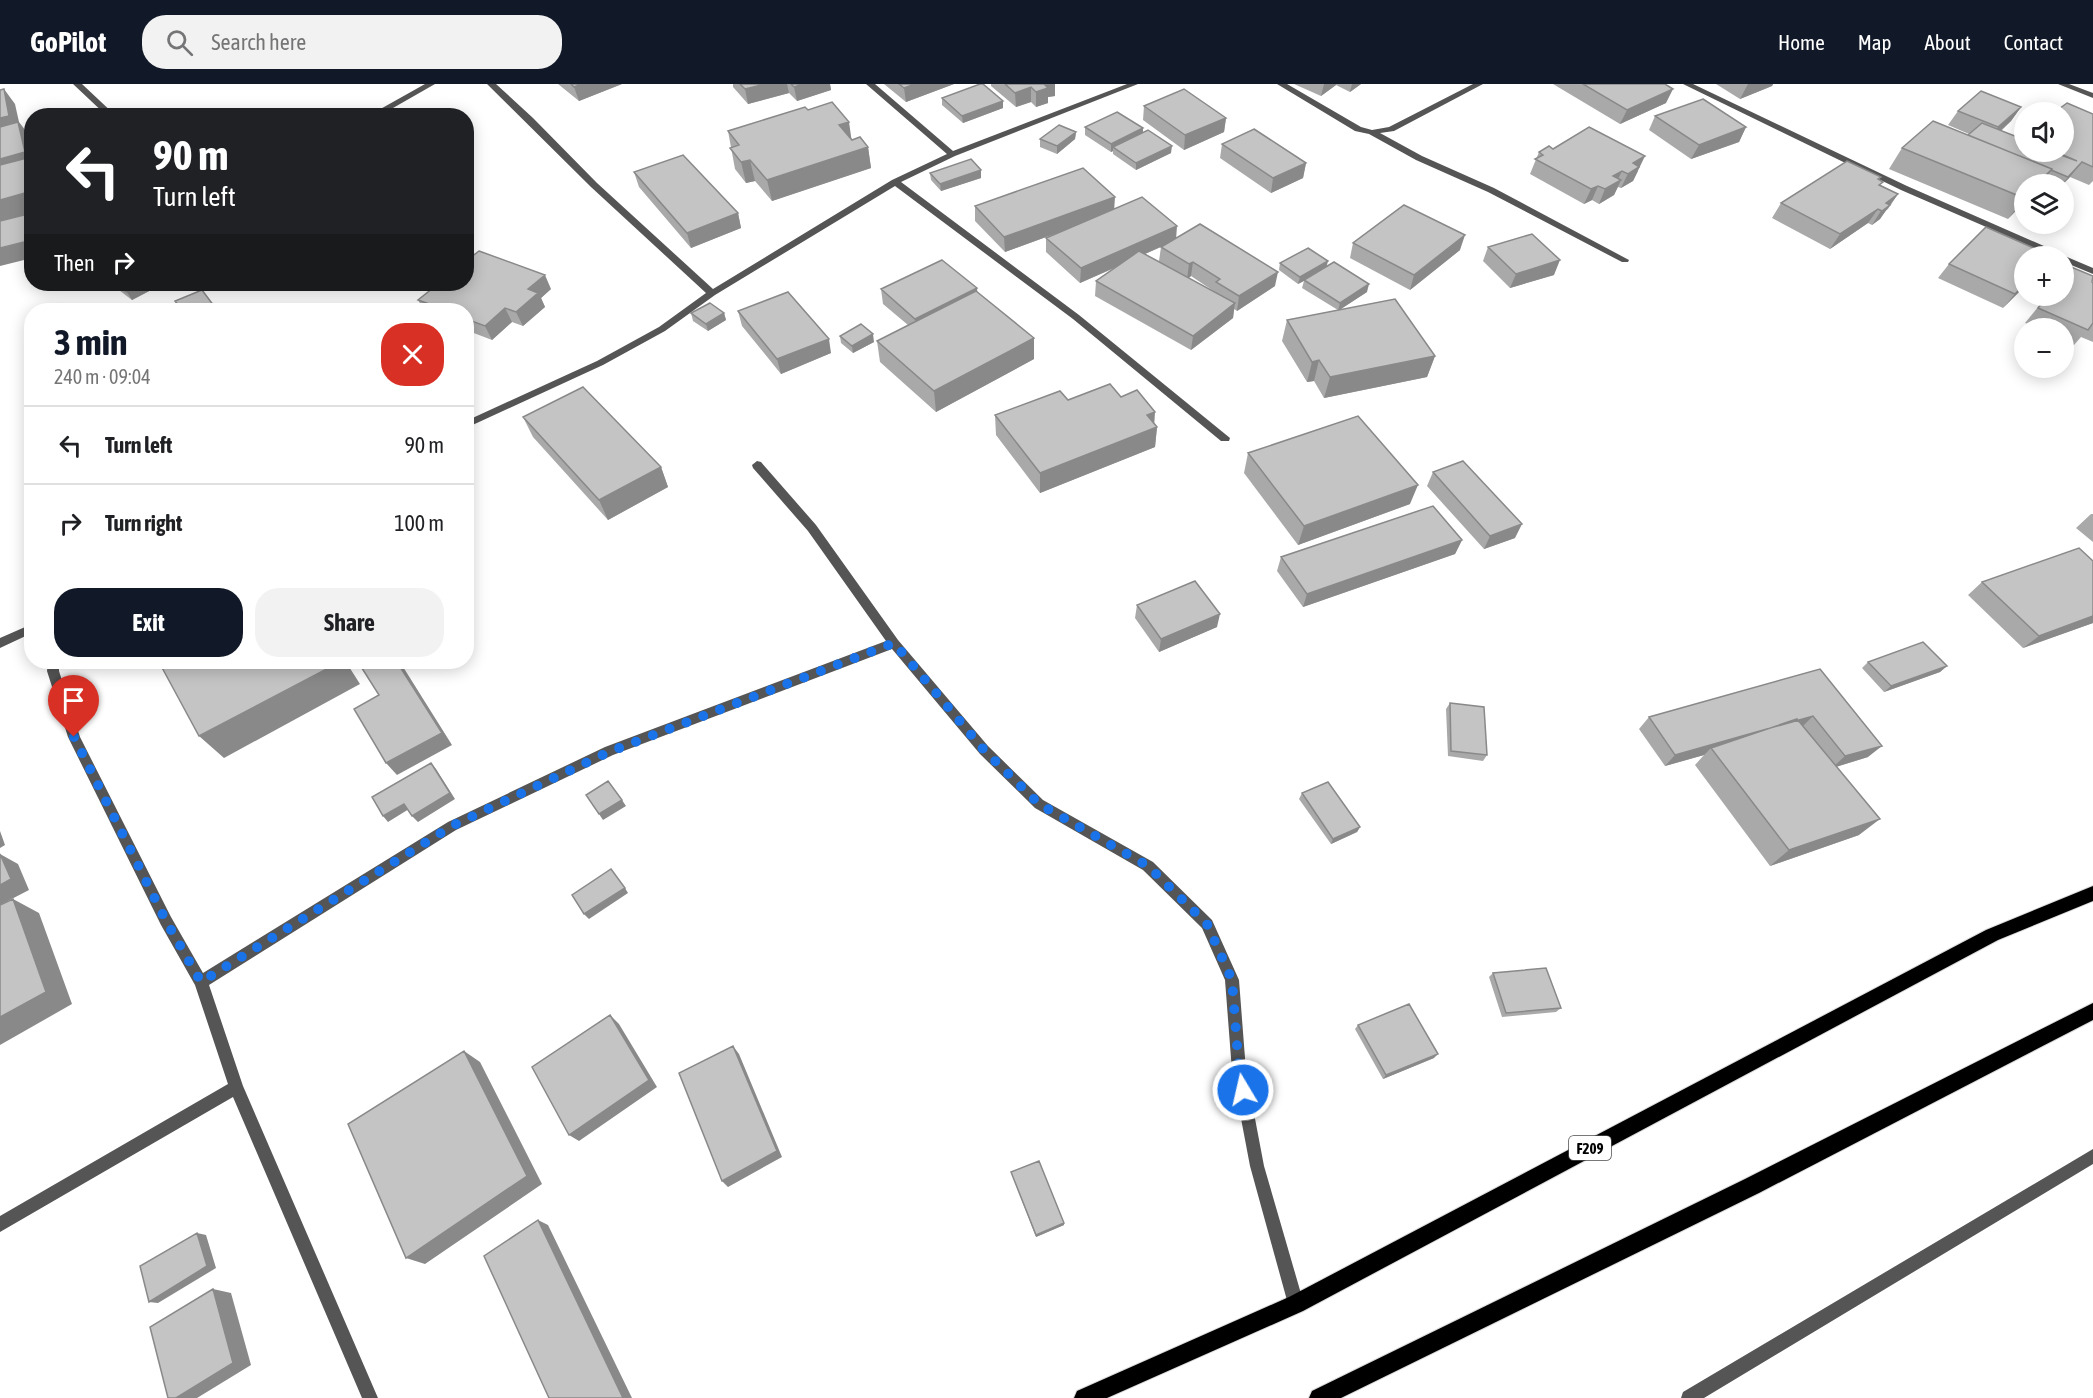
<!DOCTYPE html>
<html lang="en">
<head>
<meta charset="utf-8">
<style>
  body { margin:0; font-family:"Asap Condensed",sans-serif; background:#f2f2f2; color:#202124; height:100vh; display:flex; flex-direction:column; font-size:22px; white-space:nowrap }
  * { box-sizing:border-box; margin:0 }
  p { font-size:20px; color:#757577 }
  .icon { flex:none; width:33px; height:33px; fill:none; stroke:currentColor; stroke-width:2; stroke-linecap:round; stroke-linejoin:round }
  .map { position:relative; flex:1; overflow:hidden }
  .panel { position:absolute; left:24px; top:219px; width:450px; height:366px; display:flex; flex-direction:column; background:#fff; border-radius:24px; box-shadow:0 3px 15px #0003 }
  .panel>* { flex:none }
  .banner { position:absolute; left:24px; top:24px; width:450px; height:183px; border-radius:24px; box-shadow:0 3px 15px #0003; background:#202124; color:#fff; overflow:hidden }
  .controls { position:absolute; left:2014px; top:18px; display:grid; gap:12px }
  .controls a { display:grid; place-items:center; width:60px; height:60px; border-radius:50%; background:#fff; box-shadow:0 3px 15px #0003; font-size:30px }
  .pin { position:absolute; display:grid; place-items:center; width:51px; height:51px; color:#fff; margin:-62px -26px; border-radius:50% 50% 50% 0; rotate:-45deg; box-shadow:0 0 6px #0007 }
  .pin .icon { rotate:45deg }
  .me { position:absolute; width:66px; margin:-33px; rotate:351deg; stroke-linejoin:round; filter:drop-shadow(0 0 4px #0008) }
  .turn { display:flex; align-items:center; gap:21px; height:126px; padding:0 30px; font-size:27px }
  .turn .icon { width:78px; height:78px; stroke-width:2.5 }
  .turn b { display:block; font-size:42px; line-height:51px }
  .then { display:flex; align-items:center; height:57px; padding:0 30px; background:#0003; gap:12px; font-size:22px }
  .round { display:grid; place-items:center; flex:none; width:63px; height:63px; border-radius:24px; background:#f2f2f2 }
  .summary { display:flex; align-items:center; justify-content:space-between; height:102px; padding:0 30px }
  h1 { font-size:36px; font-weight:700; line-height:45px; color:#111827 }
  .primary-button { display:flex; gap:12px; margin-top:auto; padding:12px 30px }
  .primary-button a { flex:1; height:69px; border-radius:24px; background:#111827; color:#fff; font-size:24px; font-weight:700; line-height:69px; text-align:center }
  .primary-button a+a { background:#f2f2f2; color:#202124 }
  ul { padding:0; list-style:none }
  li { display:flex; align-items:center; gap:18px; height:78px; padding:0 30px; border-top:2px solid #e0e0e0 }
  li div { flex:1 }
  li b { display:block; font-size:22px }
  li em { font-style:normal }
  header { display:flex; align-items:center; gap:36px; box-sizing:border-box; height:84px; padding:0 30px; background:#111827; color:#fff }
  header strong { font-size:28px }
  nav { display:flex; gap:33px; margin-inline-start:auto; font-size:21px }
  .search { width:420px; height:54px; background:#f2f2f2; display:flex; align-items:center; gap:15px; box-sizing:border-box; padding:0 21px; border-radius:24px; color:#757577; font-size:22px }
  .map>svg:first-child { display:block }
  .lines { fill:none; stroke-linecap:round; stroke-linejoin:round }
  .primary-casing { stroke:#dbdbdb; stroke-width:2 }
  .minor { fill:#555; fill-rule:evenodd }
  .primary { fill:#000; fill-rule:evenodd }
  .wall { fill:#a9a9a9; fill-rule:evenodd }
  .shaded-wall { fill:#898989 }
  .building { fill:#c4c4c4; stroke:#898989; stroke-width:1.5 }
  .route { stroke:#1a73e8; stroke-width:10; stroke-dasharray:0 18 }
  .labels { text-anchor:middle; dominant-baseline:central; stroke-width:4.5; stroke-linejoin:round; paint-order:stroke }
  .shield { fill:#fff; stroke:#4c4c4c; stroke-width:1.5 }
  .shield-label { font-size:15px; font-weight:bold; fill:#000 }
</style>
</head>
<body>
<header>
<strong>GoPilot</strong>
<div class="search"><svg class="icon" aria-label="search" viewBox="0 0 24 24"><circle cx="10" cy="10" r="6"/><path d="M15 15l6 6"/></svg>Search here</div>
<nav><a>Home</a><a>Map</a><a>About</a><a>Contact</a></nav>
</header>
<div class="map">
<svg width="2093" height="1314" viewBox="0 0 2093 1314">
  <rect width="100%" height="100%" fill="#fff"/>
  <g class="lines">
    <!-- primary casing -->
    <g class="primary-casing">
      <path id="primary" d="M2093,802V817L1998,856L1303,1227L1107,1314H1074L1077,1307L1289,1213L1986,846Z
        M2093,919V936L1759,1109L1341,1314H1309L1312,1307L1745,1095Z"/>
    </g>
    <!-- minor -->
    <path class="minor" d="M73,0H82L116,32H107Z
      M425,0H435L379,32H368Z
      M487,0H496L533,34L597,99L713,205L892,96L947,70L866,0H875L953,67L1127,0H1138L955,72L901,98L1079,231L1230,354L1229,357H1221L1073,235L895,102L715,211L665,247L603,281L466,344V337L597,277L659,243L706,209L591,103Z
      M1277,0H1287L1361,43L1372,46L1389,43L1473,0H1483L1394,47L1380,49L1422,72L1494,104L1629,176L1628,178H1622L1488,108L1416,76L1369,50L1355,47Z
      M1683,0H1693L1907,102L2062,170L2063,172L2067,173L2093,184V190L2064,178V172H2053L1901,106Z
      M2058,0H2069L2093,9V14Z
      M356,221L361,224L359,226H350Z
      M757,377L761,378L816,441L898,556L988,662L1043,716L1153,778L1212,836L1239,896L1246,987L1264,1082L1304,1220L1302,1226L1296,1228L1290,1226L1288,1220L1250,1082L1232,987L1225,896L1202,844L1143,786L1035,724L980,670L892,565L613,671L456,746L209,901L243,1002L378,1314H362L233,1013L0,1148V1132L228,1000L195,901L161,841L68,653L47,587L48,578H59V587L80,653L171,833L203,889L448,738L605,663L886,557L808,447L753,384L752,381Z
      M32,540V549L0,564V554Z
      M2093,1065V1080L1704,1314H1681L1683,1308Z"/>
    <!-- primary -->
    <use href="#primary" class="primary"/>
  </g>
  <!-- wall -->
  <path class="wall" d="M558,0H622L579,17Z
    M733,0H830L831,6L797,17L789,9L748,20L733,3Z
    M884,0H954L906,18Z
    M991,0H1055V12L1048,13V19L1036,23L1031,18L1016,23L991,2Z
    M1294,0H1361L1350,8L1336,1L1321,12Z
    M1553,0H1665L1666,19L1620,40Z
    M1716,0H1773L1772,2L1740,15Z
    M942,14L1003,24L963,39L942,21Z
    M1144,22L1226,34L1224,48L1184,66L1143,36Z
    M2021,23L2011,37L2001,47L2022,55L2025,52V68H2064L2093,30V97L2089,101L2070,93L2063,100H2025V117L2008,135L1889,85L1902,64L1968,51L1969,50L1948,41L1958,27Z
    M808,26L852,56L868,63L871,84L772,117L755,97L746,99L735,85L728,47Z
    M1655,32L1746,43L1739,58L1691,75L1649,46Z
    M1085,43L1143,44V49L1171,69L1136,86L1113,70V67L1111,68L1085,51Z
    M1076,48L1075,55L1057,70L1040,63V55Z
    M1222,60L1306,79L1303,94L1271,109L1220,74Z
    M1553,65L1638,87L1633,97L1621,104L1618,103L1614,111L1599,120L1592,116L1584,120L1530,90L1539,68Z
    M981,86V94L941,107L931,96L930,89Z
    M634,88L738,129L741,144L691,164L639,103Z
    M1879,95L1881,101L1898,110L1888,125L1885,127L1880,135L1872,141L1868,139L1830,165L1772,134L1781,119Z
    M975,122L1114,125L1176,154L1275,202L1237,227L1234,225L1233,234L1191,266L1095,212L1096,197L1117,183L1080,199L1046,168V154L1060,148L1005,168L975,137ZM1161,163L1159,177L1145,170ZM1191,192L1215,208L1189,194Z
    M1353,159L1460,166L1410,206L1350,174Z
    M1488,163L1554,191L1510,204L1483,177Z
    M2025,172V202L2003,224L1938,194L1949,180Z
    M1280,179L1327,182L1367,208L1339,226L1435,272L1427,293L1324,314L1314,297L1307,298L1282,257L1287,236L1338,226L1302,204L1304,197L1298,200L1279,186Z
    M2092,198L2093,199V258L2081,253L2074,261L2064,256V244H2038L2025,239L2047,212H2064Z
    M111,200H149L153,205L132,216Z
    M977,204V208L1034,275L936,328L880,278L877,257L908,241L883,220L881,205Z
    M551,205L541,214L545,223L523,242L512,238L492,256L466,246V226H424L418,216Z
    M738,227L831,269L781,290L742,242Z
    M691,229H724L726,236L708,247L693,237Z
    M840,252L874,258L853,269L841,259Z
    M1121,313L1157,343L1155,363L1040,409L996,351L995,331L1068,316Z
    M523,333L661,383L668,403L608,436L533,353Z
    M1248,369L1410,420L1298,461L1244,389Z
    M1433,388L1515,454L1484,465L1427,402Z
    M2091,430H2093V458L2076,444Z
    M1462,456L1455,470L1303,523L1277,487L1281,473Z
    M2093,477V539L2023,564L1968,511L1982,498Z
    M1137,521L1217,543L1159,568L1135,534Z
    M1868,578L1947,582L1940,588L1884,608L1862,584Z
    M1820,585L1868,673L1836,683L1859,751L1770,782L1695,681L1704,671L1665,682L1639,645L1649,633Z
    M1450,619L1487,671L1483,677L1448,672L1446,625Z
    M1302,709L1360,743L1357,748L1331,760L1299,715Z
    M1493,889L1561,924L1556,928L1502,933L1489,893Z
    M1358,941L1434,974L1383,995L1355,945Z
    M1011,1088L1064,1139V1141L1036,1153Z"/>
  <!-- shaded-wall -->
  <path class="shaded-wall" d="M581,0H622L579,17L574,3Z
    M765,0H787L789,9L748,20L745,5Z
    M803,0H830L831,6L797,17L794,3Z
    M915,0H954L906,18L904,4Z
    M1043,0H1055V12L1048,13V19L1036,23V8Z
    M1324,0H1336V1L1321,12Z
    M1352,0H1361L1350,8Z
    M1748,0H1773L1772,2L1740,15Z
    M1031,3V18L1016,23L1015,9Z
    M4,5L15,20L19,38L32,55V95L0,100V34Z
    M1673,5L1666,19L1620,40L1627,26Z
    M1003,17V24L963,39L962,32Z
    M2021,23L2011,37L1988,58L1998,43Z
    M1226,34L1224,48L1184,66L1185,51Z
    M849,38L852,59L839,41Z
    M1746,43L1739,58L1691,75L1699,61Z
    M1143,44V52L1113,63V67L1111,68V60Z
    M1076,48L1075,55L1057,70V62Z
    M1172,62L1171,69L1136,86V79Z
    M868,63L871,84L772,117L767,96Z
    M1645,72L1633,97L1621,104L1633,79Z
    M750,76L755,97L746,99L741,78Z
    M2082,78L2070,93L2063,100H2062Z
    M1306,79L1303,94L1271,109L1273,94Z
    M2052,85L2040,100H2037Z
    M981,86V94L941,107L940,100Z
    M1622,87L1616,99L1621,96L1614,111L1599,120L1605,105L1613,92Z
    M1598,102L1592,116L1584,120L1591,105Z
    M32,107V133L0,142V116Z
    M1898,110L1880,135L1872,141L1886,119Z
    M1115,113L1114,128L1005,168L1004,153Z
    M2025,113V117L2008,135Z
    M1878,125L1868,139L1830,165L1840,150Z
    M738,129L741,144L691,164L687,149Z
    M1177,142L1176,156L1080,199L1081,184Z
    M1465,151L1460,166L1410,206L1414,191Z
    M32,156V174L0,182V164Z
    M1560,176L1554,191L1510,204L1516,190Z
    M1328,177L1326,185L1298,200L1300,193Z
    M1193,178L1191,192L1187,195L1189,180Z
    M1278,188L1275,202L1237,227L1239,212Z
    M545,191L551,205L541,214L545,223L523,242L516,228L528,205Z
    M144,200H149L153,205L132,216L127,208Z
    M1369,200L1367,208L1338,227L1340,219Z
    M2025,200V202L2003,224L2015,210Z
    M977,204L978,218L917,249L915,235Z
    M1235,219L1233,234L1191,266L1193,252Z
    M505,224L512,238L492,256L485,242Z
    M724,229L726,236L708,247L706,240Z
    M873,250L874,258L853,269L852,262Z
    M1034,254V275L936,328L934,307Z
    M829,255L831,269L781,290L777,275Z
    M1435,272L1427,293L1324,314L1330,293Z
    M1319,276L1314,297L1307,298L1312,278Z
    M1155,328L1154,344L1157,343L1155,363L1040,409V389L1147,331Z
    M661,383L668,403L608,436L599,416Z
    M1418,401L1410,420L1298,461L1304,442Z
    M1522,440L1515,454L1484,465L1490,452Z
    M1462,456L1455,470L1303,523L1307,510Z
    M1220,530L1217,543L1159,568L1161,555Z
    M2093,532V539L2023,564L2039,552Z
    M80,578H105L89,585Z
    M340,578H346L360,600L224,674L199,652Z
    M397,578H400L452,661L397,691L386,679Z
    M1947,582L1940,588L1884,608L1891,602Z
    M1813,632L1801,644L1711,664L1704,671L1665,682L1675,671Z
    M1882,662L1868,673L1832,684L1845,672Z
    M431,679L436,685L455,715L418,738L412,732Z
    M622,716L626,722L603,736L599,730Z
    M404,720L409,725L388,738L383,732Z
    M1880,735L1859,751L1770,782L1789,766Z
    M1360,743L1357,748L1331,760L1333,755Z
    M0,747L5,761L0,764Z
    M0,770L18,780L29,806L0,821Z
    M625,804L628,809L589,835L584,830Z
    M13,815L39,829L72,920L0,961V933Z
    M610,931L619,940L657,1003L579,1057L569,1051Z
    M733,962L739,970L782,1073L728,1103L722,1097Z
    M464,967L480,978L542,1100L425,1180L406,1174Z
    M1438,970L1434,974L1383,995L1386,991Z
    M538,1136L548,1141L632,1314H623Z
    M1064,1139V1141L1036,1153V1151Z
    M197,1149L206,1151L216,1184L158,1219L149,1218Z
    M213,1205L231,1209L251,1281L197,1314H176Z"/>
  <!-- building -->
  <path class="building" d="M571,0H581L574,3Z
    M740,0H765L745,5Z
    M791,0H803L794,3Z
    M899,0H915L904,4Z
    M980,0H983L1003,17L962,32L942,14Z
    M1005,0H1044L1048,4L1036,8L1031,3L1015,9Z
    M1583,0H1665L1673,5L1627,26Z
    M4,5L9,32L0,34V6Z
    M1184,5L1226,34L1185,51L1144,22Z
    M1981,7L2021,23L1998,43L1958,27Z
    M1703,15L1746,43L1699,61L1655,32Z
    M832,18L849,38L839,41L852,56L860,53L868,63L767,96L750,76L741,78L730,64L739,61L728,47L805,23L808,26Z
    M2067,19L2093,30V83L2082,78L2068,93L2051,86L2052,85L1968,51L1982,39L2025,56V68H2053L2077,77L2056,68H2064V28H2055Z
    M1117,28L1143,44L1111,60L1085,43Z
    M1933,37L2052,85L2037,100H2025V113L2024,114L1902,64Z
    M18,38L25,68L0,75V43Z
    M1059,41L1076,48L1057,62L1040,55Z
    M1589,43L1645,72L1633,79L1639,83L1628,90L1622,87L1613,92L1621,96L1605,105L1598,102L1591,105L1535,75L1543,71L1539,68L1549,62L1553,65Z
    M1254,45L1306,79L1273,94L1222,60Z
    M1148,46L1172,62L1136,79L1113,63Z
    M683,71L738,129L687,149L634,88Z
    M27,74L32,95V107L0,116V81Z
    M971,75L981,86L940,100L930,89Z
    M1847,77L1881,93L1878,95L1883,98L1879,101L1898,110L1886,119L1890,121L1882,127L1878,125L1840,150L1781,119Z
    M1083,84L1115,113L1004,153L975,122Z
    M1142,113L1177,142L1081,184L1046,154Z
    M1404,121L1465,151L1414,191L1353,159Z
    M32,129V156L0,164V137Z
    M1200,140L1278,188L1239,212L1216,198L1220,195L1193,178L1189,180L1161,163Z
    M1986,143L2052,172H2025V200L2015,210L1949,180Z
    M1532,150L1560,176L1516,190L1488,163Z
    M1308,164L1328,177L1300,193L1280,179Z
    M479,167L545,191L528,205L538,209L516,228L505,224L485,242L466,235V226H446L418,216L438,200H466V177Z
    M1139,167L1235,219L1193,252L1096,197Z
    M942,176L977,204L915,235L881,205Z
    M1334,178L1369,200L1340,219L1304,196Z
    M2071,183L2093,192L2092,198L2093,199V239L2088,246L2038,224L2048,212H2064V191Z
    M115,200H144L127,208Z
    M202,206L217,226H182L175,217Z
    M976,207L1034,254L934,307L877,257Z
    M788,208L829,255L777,275L738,227Z
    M1395,215L1435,272L1330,293L1319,276L1312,278L1287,236Z
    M710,219L724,229L706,240L691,229Z
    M861,240L873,250L852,262L840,252Z
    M1110,300L1121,313L1137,306L1155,328L1147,331L1157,343L1040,389L995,331L1060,307L1068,316Z
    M583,303L661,383L599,416L523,333Z
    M1358,332L1418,401L1304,442L1248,369Z
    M1463,377L1522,440L1490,452L1433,388Z
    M1433,422L1462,456L1307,510L1281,473Z
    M2079,464L2093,477V532L2039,552L1982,498Z
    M1195,497L1220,530L1161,555L1137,521Z
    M1923,558L1947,582L1891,602L1868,578Z
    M159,578H340L199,652Z
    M367,578H397L442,649L386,679L354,625L379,611L360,581Z
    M1820,585L1882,662L1845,672L1813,632L1675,671L1649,633Z
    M1450,619L1484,623L1487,671L1451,667Z
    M1797,635L1880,735L1789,766L1711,664Z
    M431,679L450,709L412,732L404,720L383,732L372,713Z
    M608,697L622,716L599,730L586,711Z
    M1328,698L1360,743L1333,755L1302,709Z
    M0,770L11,795L0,801Z
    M611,785L625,804L584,830L572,811Z
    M13,815L46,908L0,933V821Z
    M1546,884L1561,924L1506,929L1493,889Z
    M1409,920L1438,970L1386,991L1358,941Z
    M610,931L649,996L569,1051L532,983Z
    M733,962L777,1067L722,1097L679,989Z
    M464,967L527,1092L406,1174L348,1040Z
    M1039,1077L1064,1139L1036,1151L1011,1088Z
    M538,1136L623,1314H549L484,1172Z
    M197,1149L207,1182L149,1218L140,1182Z
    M213,1205L233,1279L176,1314H168L150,1243Z"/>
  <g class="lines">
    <!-- route -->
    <path class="route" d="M74,653L166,837L201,898L452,742L609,668L894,559L984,666L1039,720L1148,782L1207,840L1232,896L1239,987L1243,1006"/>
  </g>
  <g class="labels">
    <!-- shield labels -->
    <rect class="shield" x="1569" y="1052" width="42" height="24" rx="4.5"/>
    <g class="shield-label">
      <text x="1590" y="1064">F209</text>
    </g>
  </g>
</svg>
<div class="controls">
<a><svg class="icon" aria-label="sound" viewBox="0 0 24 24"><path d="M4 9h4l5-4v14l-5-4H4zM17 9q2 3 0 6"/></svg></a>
<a><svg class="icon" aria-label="layers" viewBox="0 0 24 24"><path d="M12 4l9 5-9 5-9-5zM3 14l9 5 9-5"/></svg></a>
<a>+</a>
<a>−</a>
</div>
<div class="pin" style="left:74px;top:653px;background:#d93025"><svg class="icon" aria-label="arrive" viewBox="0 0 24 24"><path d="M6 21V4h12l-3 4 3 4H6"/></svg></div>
<svg class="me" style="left:1243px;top:1006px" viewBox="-20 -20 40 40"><circle r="17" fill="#1a73e8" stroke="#fff" stroke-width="3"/><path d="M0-11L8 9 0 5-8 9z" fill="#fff"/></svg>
<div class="banner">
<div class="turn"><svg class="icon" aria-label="left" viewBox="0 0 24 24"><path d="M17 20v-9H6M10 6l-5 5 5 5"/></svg><div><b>90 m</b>Turn left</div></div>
<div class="then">Then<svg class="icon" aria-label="right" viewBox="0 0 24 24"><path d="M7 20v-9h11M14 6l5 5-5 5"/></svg></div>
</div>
<section class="panel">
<div class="summary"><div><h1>3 min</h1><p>240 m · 09:04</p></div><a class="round" style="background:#d93025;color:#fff"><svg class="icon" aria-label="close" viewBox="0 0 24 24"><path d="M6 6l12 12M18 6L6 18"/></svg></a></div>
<ul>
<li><svg class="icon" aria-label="left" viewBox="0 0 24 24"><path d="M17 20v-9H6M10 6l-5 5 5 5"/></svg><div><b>Turn left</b></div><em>90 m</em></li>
<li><svg class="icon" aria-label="right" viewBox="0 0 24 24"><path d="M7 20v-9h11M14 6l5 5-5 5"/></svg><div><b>Turn right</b></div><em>100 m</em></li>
</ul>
<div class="primary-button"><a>Exit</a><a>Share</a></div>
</section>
</div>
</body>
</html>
